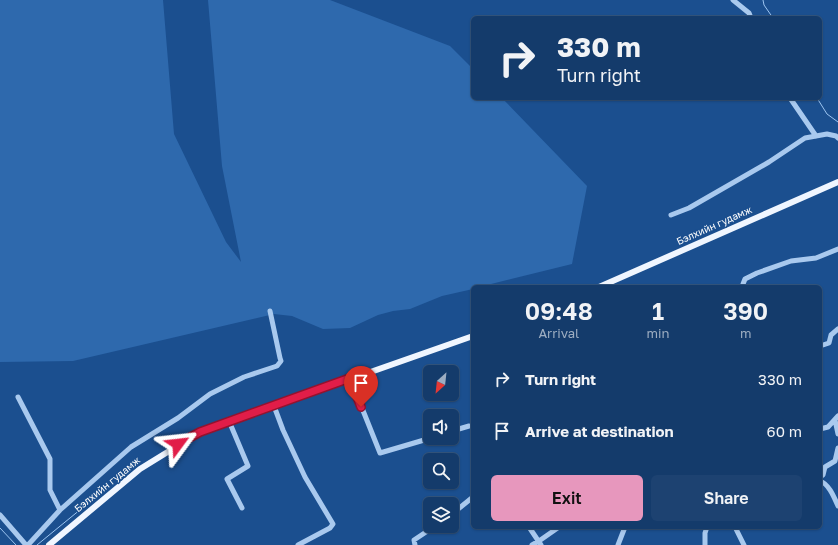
<!DOCTYPE html>
<html lang="en">
<head>
<meta charset="utf-8">
<style>
  body { margin:0; font-family:"Golos Text",sans-serif; background:#1d4271; color:#f1f3f6; height:100vh; display:flex; flex-direction:column; font-size:15px; white-space:nowrap }
  * { box-sizing:border-box; margin:0 }
  p { font-size:13px; color:#9dadc1 }
  .icon { flex:none; width:22px; height:22px; fill:none; stroke:currentColor; stroke-width:2; stroke-linecap:round; stroke-linejoin:round }
  .map { position:relative; flex:1; overflow:hidden }
  .drawer { position:absolute; left:471px; top:285px; width:351px; height:244px; display:flex; flex-direction:column; background:#143b6b; border-radius:6px; box-shadow:0 1px 3px #0004,0 0 0 1px #33557e }
  .drawer>* { flex:none }
  .guide { position:absolute; left:471px; top:16px; width:351px; height:84px; border-radius:6px; box-shadow:0 1px 3px #0004,0 0 0 1px #33557e; background:#143b6b; color:#f1f3f6; overflow:hidden }
  .needle { width:26px; rotate:207deg }
  .tools { position:absolute; left:423px; top:365px; display:grid; gap:8px }
  .tools a { display:grid; place-items:center; width:36px; height:36px; border-radius:6px; background:#143b6b; box-shadow:0 1px 3px #0004,0 0 0 1px #33557e; font-size:20px }
  .pin { position:absolute; display:grid; place-items:center; width:34px; height:34px; color:#fff; margin:-41px -17px; border-radius:50% 50% 50% 0; rotate:-45deg; box-shadow:0 0 4px #0007 }
  .pin .icon { rotate:45deg }
  .me { position:absolute; width:44px; margin:-22px; rotate:60deg; stroke-linejoin:round; filter:drop-shadow(0 0 3px #0008) }
  .turn { display:flex; align-items:center; gap:14px; height:84px; padding:0 20px; font-size:18px }
  .turn .icon { width:52px; height:52px; stroke-width:2.5 }
  .turn b { display:block; font-size:28px; line-height:34px }
  .eta { display:flex; justify-content:space-evenly; align-items:center; height:68px; text-align:center }
  .eta b { font-size:24px; font-weight:600; line-height:28px }
  .action { display:flex; gap:8px; margin-top:auto; padding:8px 20px }
  .action a { flex:1; height:46px; border-radius:6px; background:#e797bd; color:#111; font-size:16px; font-weight:600; line-height:46px; text-align:center }
  .action a+a { background:#1d4271; color:#f1f3f6 }
  ul { padding:0; list-style:none }
  li { display:flex; align-items:center; gap:12px; height:52px; padding:0 20px }
  li div { flex:1 }
  li b { display:block; font-size:15px }
  li em { font-style:normal }
  .map>svg:first-child { display:block }
  .green { fill:#2e69ad }
  .lines { fill:none; stroke-linecap:round; stroke-linejoin:round }
  .stream { stroke:#9cc4f0; stroke-width:1 }
  .minor { stroke:#a9c9ee; stroke-width:5 }
  .major { stroke:#f0f6ff; stroke-width:6 }
  .route-casing { stroke:#92132f; stroke-width:10 }
  .route { stroke:#e11d48; stroke-width:7 }
  .labels { text-anchor:middle; dominant-baseline:central; stroke-width:3; stroke-linejoin:round; paint-order:stroke }
  .street-label { font-size:10px; fill:#fff; stroke:#1b4f8f }
</style>
</head>
<body>
<div class="map">
<svg width="838" height="545" viewBox="0 0 838 545">
  <rect width="100%" height="100%" fill="#1b4f8f"/>
  <!-- green -->
  <path class="green" d="M0,0H163L174,134L226,242L241,262L222,166L208,0H330L450,46L473,69V98H502L587,186L572,264L479,287H473V289L442,296L410,309L393,311L378,315L350,328L323,329L292,316L274,314L73,361L0,362Z"/>
  <g class="lines">
    <!-- stream -->
    <path class="stream" d="M763,0L764,5L773,18
      M817,98L827,114L838,122
      M0,528L16,545
      M37,545L81,509"/>
    <!-- minor -->
    <path class="minor" d="M733,0L749,13L751,18
      M790,98L816,136
      M671,215L689,208L769,162L805,138L827,134L836,136L838,138
      M744,287L743,284L745,279L757,273L791,261L816,258L838,249
      M820,346L829,343L831,335L838,329
      M350,378L380,453L431,438
      M18,397L50,459V490L60,510
      M274,406L283,430L305,477L333,524L330,528L298,545
      M835,420L838,434
      M229,421L248,466L227,479L242,508
      M820,429L828,427L838,416
      M452,431L469,426
      M820,477L823,475L825,467L835,461L838,448
      M820,481C829,484 834,497 838,506
      M452,514L473,497
      M0,515L26,545
      M529,527L541,545
      M735,527L744,545
      M28,545L60,510L131,447L178,418L210,394L244,377L277,366L281,361L280,358L270,311
      M415,545L414,540L435,526
      M532,545L539,541L559,527
      M618,545L625,527
      M705,545V533L707,527"/>
    <!-- major -->
    <path class="major" d="M599,287L838,182
      M49,545L140,469L200,432L473,336"/>
  </g>
  <g class="lines">
    <!-- route casing -->
    <g class="route-casing">
      <path id="route" d="M178,444L200,432L350,378L361,407"/>
    </g>
    <!-- route -->
    <use href="#route" class="route"/>
  </g>
  <g class="labels">
    <!-- street labels -->
    <g class="street-label">
      <text transform="translate(714 225) rotate(-24)">Бэлхийн гудамж</text>
      <text transform="translate(107 484) rotate(-39)">Бэлхийн гудамж</text>
    </g>
  </g>
</svg>
<div class="tools">
<a><svg class="needle" viewBox="-14 -14 28 28"><path d="M0-13l5 13h-10z" fill="#e53935"/><path d="M0 13l5-13h-10z" fill="#9dadc1"/></svg></a>
<a><svg class="icon" aria-label="sound" viewBox="0 0 24 24"><path d="M4 9h4l5-4v14l-5-4H4zM17 9q2 3 0 6"/></svg></a>
<a><svg class="icon" aria-label="search" viewBox="0 0 24 24"><circle cx="10" cy="10" r="6"/><path d="M15 15l6 6"/></svg></a>
<a><svg class="icon" aria-label="layers" viewBox="0 0 24 24"><path d="M12 4l9 5-9 5-9-5zM3 14l9 5 9-5"/></svg></a>
</div>
<div class="pin" style="left:361px;top:407px;background:#d93025"><svg class="icon" aria-label="arrive" viewBox="0 0 24 24"><path d="M6 21V4h12l-3 4 3 4H6"/></svg></div>
<svg class="me" style="left:178px;top:444px" viewBox="-20 -20 40 40"><path d="M0-17L14 15 0 8-14 15z" fill="#e11d48" stroke="#fff" stroke-width="4"/></svg>
<div class="guide">
<div class="turn"><svg class="icon" aria-label="right" viewBox="0 0 24 24"><path d="M7 20v-9h11M14 6l5 5-5 5"/></svg><div><b>330 m</b>Turn right</div></div>
</div>
<section class="drawer">
<div class="eta">
<div><b>09:48</b><p>Arrival</p></div>
<div><b>1</b><p>min</p></div>
<div><b>390</b><p>m</p></div>
</div>
<ul>
<li><svg class="icon" aria-label="right" viewBox="0 0 24 24"><path d="M7 20v-9h11M14 6l5 5-5 5"/></svg><div><b>Turn right</b></div><em>330 m</em></li>
<li><svg class="icon" aria-label="arrive" viewBox="0 0 24 24"><path d="M6 21V4h12l-3 4 3 4H6"/></svg><div><b>Arrive at destination</b></div><em>60 m</em></li>
</ul>
<div class="action"><a>Exit</a><a>Share</a></div>
</section>
</div>
</body>
</html>
